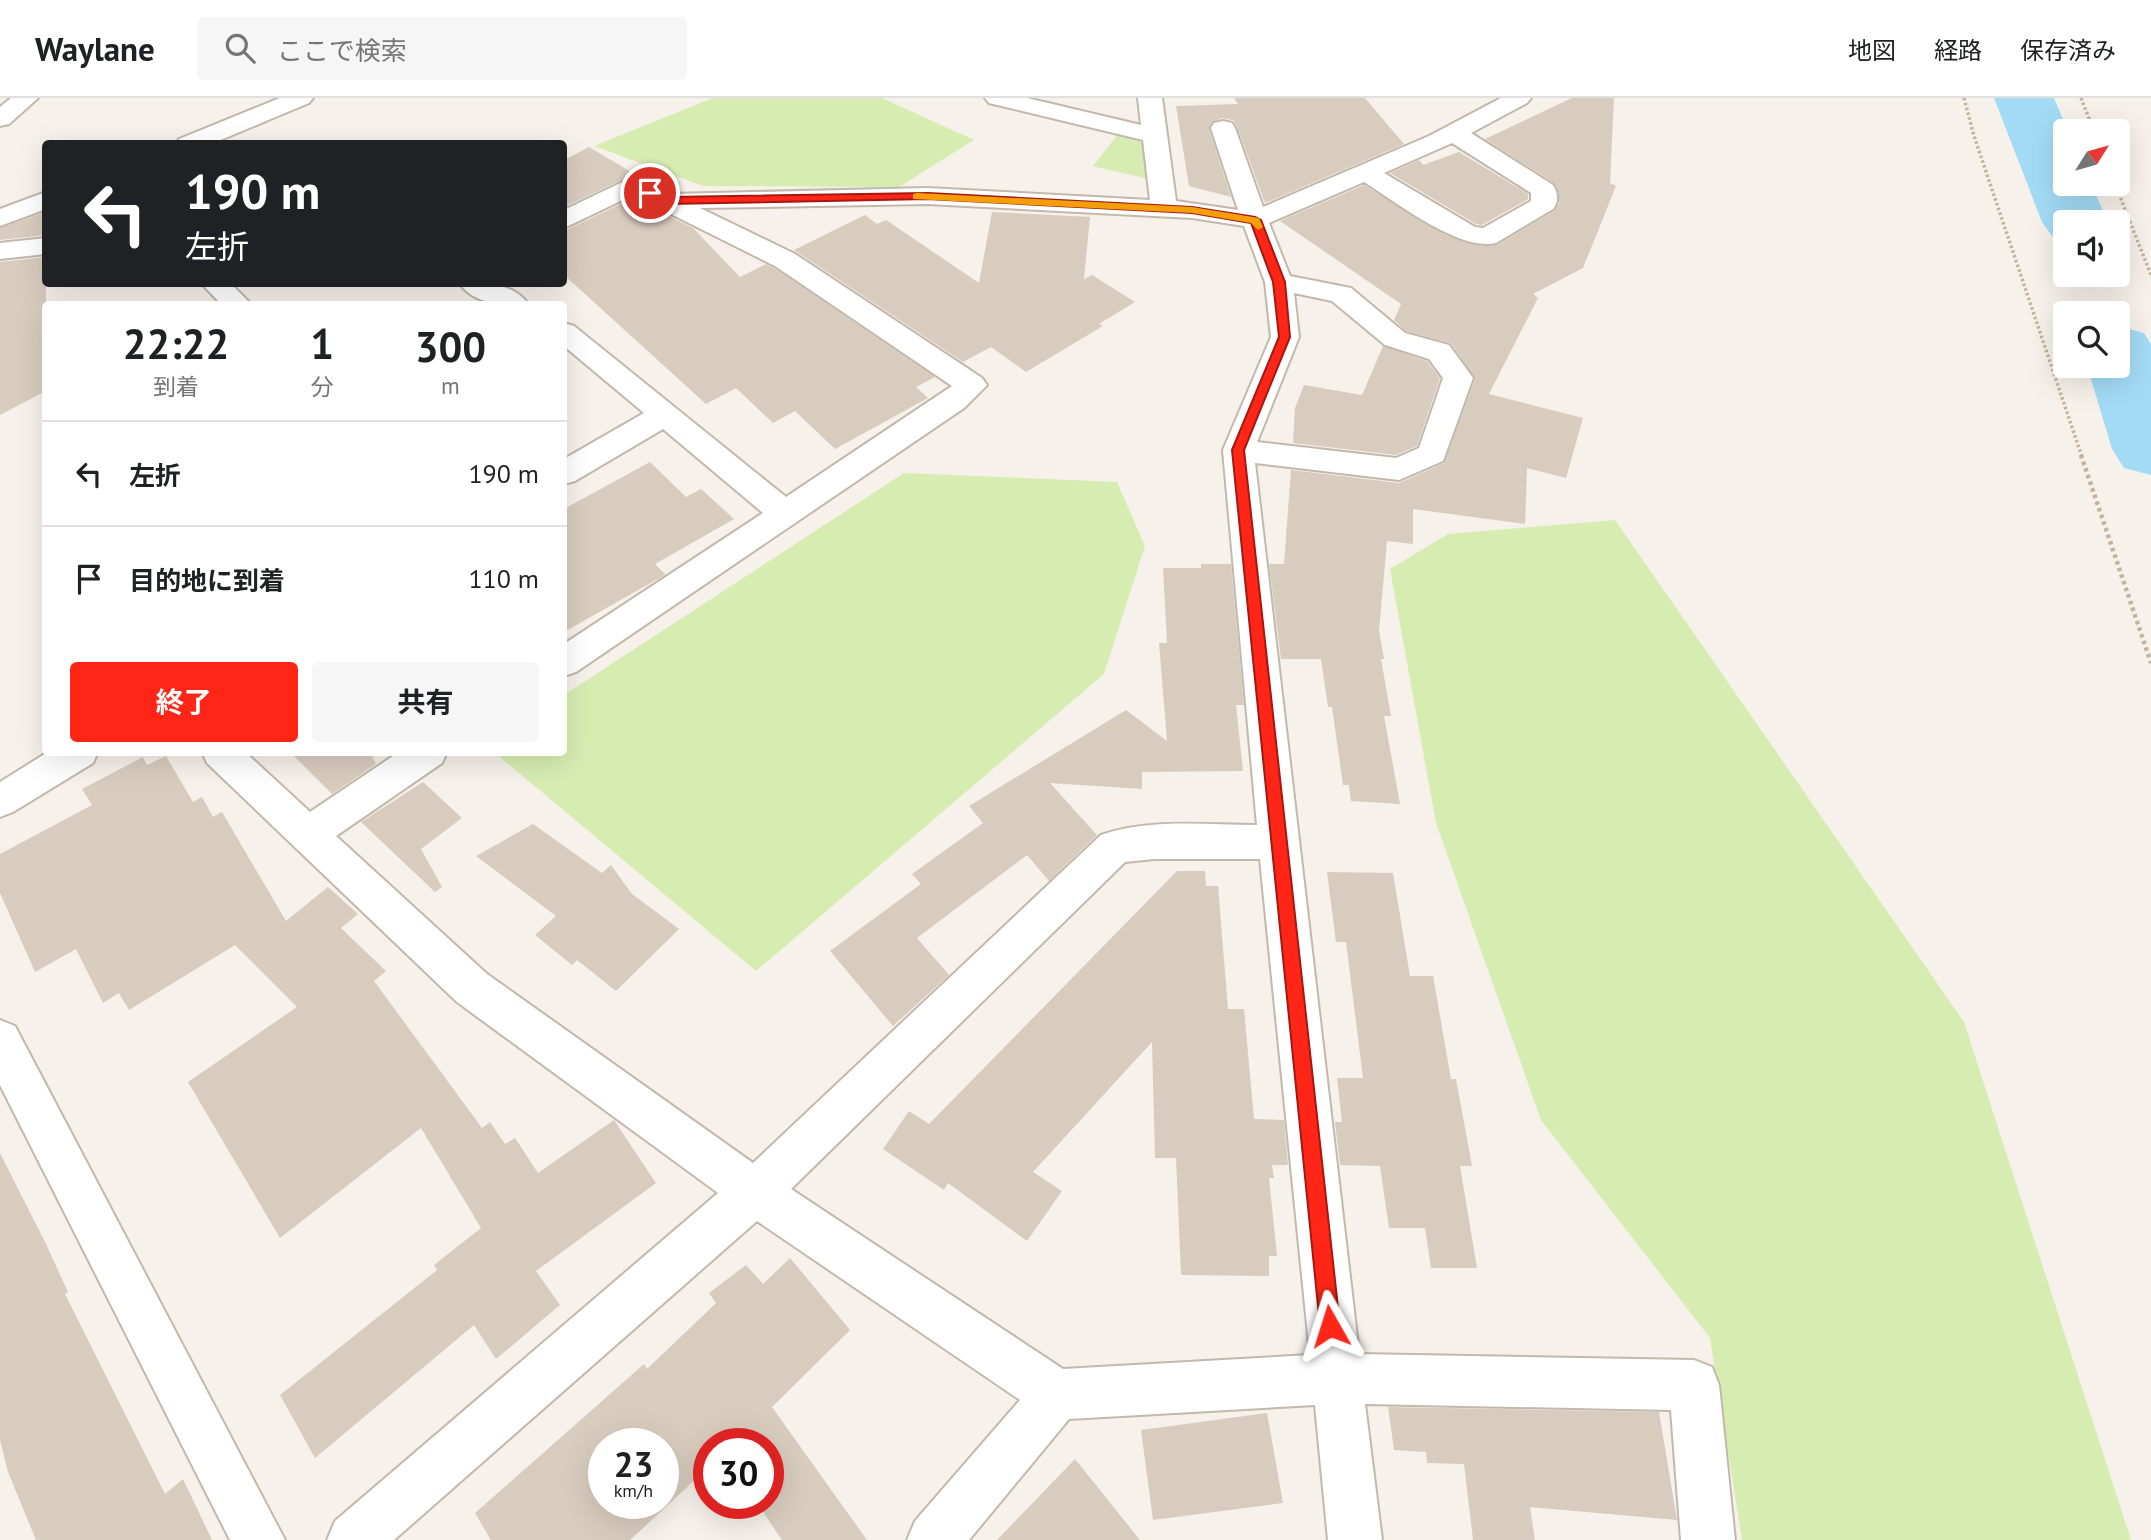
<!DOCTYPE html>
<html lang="ja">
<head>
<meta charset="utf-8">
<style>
  body { margin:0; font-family:"PT Sans","Noto Sans JP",sans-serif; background:#f6f6f6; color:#202124; height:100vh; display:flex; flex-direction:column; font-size:26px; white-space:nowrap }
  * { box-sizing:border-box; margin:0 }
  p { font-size:23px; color:#757577 }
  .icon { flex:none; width:38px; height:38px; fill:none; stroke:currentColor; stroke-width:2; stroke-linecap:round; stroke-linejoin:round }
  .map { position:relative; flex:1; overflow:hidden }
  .panel { position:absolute; left:42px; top:203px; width:525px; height:455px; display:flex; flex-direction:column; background:#fff; border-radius:7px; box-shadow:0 7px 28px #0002 }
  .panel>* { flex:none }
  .top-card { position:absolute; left:42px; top:42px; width:525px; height:147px; border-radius:7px; box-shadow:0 7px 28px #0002; background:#202124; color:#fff; overflow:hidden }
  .needle { width:46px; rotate:53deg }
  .tools { position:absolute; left:2053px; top:21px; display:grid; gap:14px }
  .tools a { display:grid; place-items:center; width:77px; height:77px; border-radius:7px; background:#fff; box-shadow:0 7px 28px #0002; font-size:35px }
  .speed { position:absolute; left:588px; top:1330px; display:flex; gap:14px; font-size:35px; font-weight:700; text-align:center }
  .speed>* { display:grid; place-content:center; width:91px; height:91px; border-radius:50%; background:#fff; box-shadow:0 7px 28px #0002; line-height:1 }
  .speed small { font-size:18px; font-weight:400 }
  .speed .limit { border:10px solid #d22; background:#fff; color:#111 }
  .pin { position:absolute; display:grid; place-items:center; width:60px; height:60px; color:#fff; margin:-30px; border:4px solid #fff; border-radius:50%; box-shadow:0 2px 7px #0007 }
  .me { position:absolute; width:77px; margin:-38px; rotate:354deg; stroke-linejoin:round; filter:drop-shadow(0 0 5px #0008) }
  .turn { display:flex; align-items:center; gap:24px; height:147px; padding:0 28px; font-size:32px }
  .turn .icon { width:91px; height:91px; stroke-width:2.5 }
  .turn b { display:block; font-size:49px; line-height:60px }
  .eta { display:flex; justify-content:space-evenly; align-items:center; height:119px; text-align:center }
  .eta b { font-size:42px; font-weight:700; line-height:49px }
  .button { display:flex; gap:14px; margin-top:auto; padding:14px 28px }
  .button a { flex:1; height:80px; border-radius:7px; background:#ff2517; color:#fff; font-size:28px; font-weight:700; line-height:80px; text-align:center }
  .button a+a { background:#f6f6f6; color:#202124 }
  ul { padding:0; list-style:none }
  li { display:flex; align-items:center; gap:21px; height:105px; padding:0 28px; border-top:2px solid #e0e0e0 }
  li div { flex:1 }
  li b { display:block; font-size:26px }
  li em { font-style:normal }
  header { display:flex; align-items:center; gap:42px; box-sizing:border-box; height:98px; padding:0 35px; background:#fff; border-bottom:2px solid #e0e0e0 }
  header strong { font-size:33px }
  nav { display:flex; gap:38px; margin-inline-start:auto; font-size:24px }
  .search { width:490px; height:63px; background:#f6f6f6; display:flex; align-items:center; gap:18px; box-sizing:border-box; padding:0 24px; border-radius:7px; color:#757577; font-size:26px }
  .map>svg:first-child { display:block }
  .green { fill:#d7ecb1 }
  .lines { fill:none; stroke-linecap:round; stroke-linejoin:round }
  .river { fill:#a3dbf5; fill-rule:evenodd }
  .building { fill:#d8ccbe; fill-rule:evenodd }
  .minor-casing { stroke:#c2b8ab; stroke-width:4 }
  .path-far1 { stroke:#c5b29c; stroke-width:3.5; stroke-dasharray:2.5 2.5; stroke-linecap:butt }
  .path { stroke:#c5b29c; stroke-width:4.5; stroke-dasharray:3.5 3.5; stroke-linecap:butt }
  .minor { fill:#fff; fill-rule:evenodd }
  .route { fill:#ff2517; stroke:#a6180f; stroke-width:2 }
  .slow { fill:#f59e0b }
</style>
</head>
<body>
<header>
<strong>Waylane</strong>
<div class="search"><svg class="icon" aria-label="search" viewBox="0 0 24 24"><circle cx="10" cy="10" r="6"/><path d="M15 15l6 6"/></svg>ここで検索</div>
<nav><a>地図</a><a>経路</a><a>保存済み</a></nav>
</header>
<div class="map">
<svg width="2151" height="1442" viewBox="0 0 2151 1442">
  <rect width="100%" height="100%" fill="#f6f1ea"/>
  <!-- green -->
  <path class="green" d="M713,0H882L974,42L899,89L703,88L594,48Z
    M1118,36L1146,46L1157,83L1093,68Z
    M904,375L1117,384L1145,448L1104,576L756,873L495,655L564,654V597Z
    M1615,422L1964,924L2131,1442H1742L1710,1240L1541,1022L1436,725L1390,471L1448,436Z"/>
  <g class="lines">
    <!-- river -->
    <path class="river" d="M1994,0H2054L2068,33H2065V86H2091L2108,124H2065V141L2052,138L2042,124Z
      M2118,228L2144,235L2151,246V377L2124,370L2112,351L2087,268H2118Z"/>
  </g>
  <!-- building -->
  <path class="building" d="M1234,0H1365L1404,46L1265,105L1237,29L1233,22L1222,20L1212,24L1209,31L1231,99L1189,88L1176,8L1238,6Z
    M1572,0H1614L1610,85L1616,88L1583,170L1533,196L1538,200L1489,296L1583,320L1566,380L1527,370L1525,426L1413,411V446L1387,443L1379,533L1384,561H1381L1391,618H1384L1400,706L1351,703L1349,687H1343L1332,609H1328L1321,561H1281L1269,466H1284L1291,372L1399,385L1444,365L1475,281L1451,245L1406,233L1394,222L1401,206L1280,123L1364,87L1446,137L1481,148L1497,147L1554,113L1559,106V96L1554,85L1485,41Z
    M589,49L638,78L632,77L564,109V62Z
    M1459,54L1528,96V101L1482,127L1476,126L1390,75L1419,62L1423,67Z
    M633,100L693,130L740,179L766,166L774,170L935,279L916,289L928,300L835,351L795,313L773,325L736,290L706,306L564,177V133Z
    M46,114V137L0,142V130Z
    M992,114L1090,119L1084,181L1092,177L1135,204L1099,226L1103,228L1026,274L991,249L963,264L794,152L865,117L877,126L886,122L979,185Z
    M46,159V293L0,317V164Z
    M1383,248L1427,263L1440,280L1417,348L1396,357L1293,345L1295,310L1304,287L1362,297Z
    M650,364L686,399L701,391L734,421L655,466L665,476L663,478L564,534V411Z
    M1201,466H1231L1244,607H1236L1243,673L1142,674V691L1050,685L1097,737L1049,783L1027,757L917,840L949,877L893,928L830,853L921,786L912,776L983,725L969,708L1126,612L1167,643L1159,545H1167L1163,470H1201Z
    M290,654H370L376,666L332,696Z
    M166,658L193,704L202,699L213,719L222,714L286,823L328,789L358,816L341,830L386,873L374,883L482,1030L490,1024L505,1046L515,1040L538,1075L614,1022L656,1085L536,1173L560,1207L496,1261L474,1227L315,1360L280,1297L437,1172L434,1167L481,1130L421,1030L280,1140L188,984L297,909L235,847L129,912L119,895L103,905L76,851L35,874L0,795V756L92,707L82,691L143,659L147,667Z
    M423,684L462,720L421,751L442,789L435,794L361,724Z
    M533,726L602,775L611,767L632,796L679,831L616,893L577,862L572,867L535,837L556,818L476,758Z
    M1177,773H1205L1206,788H1218L1228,911H1244L1254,1021L1284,1022L1288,1067H1272L1274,1080H1269L1277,1158H1269V1178L1181,1177L1176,1060H1155L1152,944L1033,1074L1062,1093L1027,1143L948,1085L944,1092L883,1051L909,1013L929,1026Z
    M1327,774L1393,775L1410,878H1433L1451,981H1456L1472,1068H1460L1477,1170H1431L1425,1130H1389L1380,1068L1340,1067L1335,1024H1342L1337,980H1363L1346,844H1336Z
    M0,1055L46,1146L68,1194L65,1196L165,1396L183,1381L212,1442H36L8,1374L0,1342Z
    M790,1160L850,1232L772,1309L867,1442H782L757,1405H768V1346H709V1369L630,1442H491L475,1415L644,1266L647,1271L716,1205L709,1195L746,1167L763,1186ZM604,1346H663V1405H604Z
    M1388,1309L1659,1314L1677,1422L1530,1409L1535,1442H1473L1464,1366L1427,1365L1426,1354L1394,1352Z
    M1267,1315L1283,1405L1153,1422L1141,1332Z
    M1075,1361L1140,1442H997Z"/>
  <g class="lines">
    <!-- minor casing -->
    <g class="minor-casing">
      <path id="minor" d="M11,0H38L9,26L0,28V9Z
        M280,0H313L309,5L211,46H176L179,41Z
        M985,0H1027L1141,27L1138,0H1162L1176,103L1238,112L1211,30L1214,25L1223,23L1232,25L1235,30L1263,109L1429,38L1501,0H1531L1527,5L1471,35L1553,87C1558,94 1559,104 1553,111L1496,145C1460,154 1396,104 1364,84L1269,125L1290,178L1351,190L1405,235L1449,247L1473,280L1443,363L1399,382L1255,365L1359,1256L1694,1262L1712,1269L1719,1287L1735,1442H1681L1671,1312L1365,1306L1382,1442H1328L1315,1307L1069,1321L969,1442H907L915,1423L1020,1302L757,1123L394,1442H327L335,1423L718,1095L457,904L207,665L202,654H245L310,714L399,654H447L442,665L336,738L487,876L753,1065L1101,737C1149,720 1207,727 1257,727L1223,352L1271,239L1265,184L1244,128L1192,120L928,106L700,110L795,156L982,280L987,287L964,310L576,574L564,578V546L763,415L663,331L575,383L564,386V361L644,315L564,248V225L574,228L786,399L952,288L775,168L633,97L564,130V112L633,79L671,96L928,90L1150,102L1143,42L989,5ZM1452,45L1531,95V103L1483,130L1475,129L1384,75ZM1294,195L1332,203L1385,247L1429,261L1443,280L1419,350L1396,360L1257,344L1299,239ZM1154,761H1260L1310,1257L1063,1271L791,1091L1125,764Z
        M46,94V111L0,128V111Z
        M46,140V156L0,161V145Z
        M202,186H231L251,206H221Z
        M460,186C482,184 514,185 528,206C506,208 475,207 460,186Z
        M48,654H98L93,665L13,714L0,719V684Z
        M0,922L15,928L285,1442H230L0,987Z"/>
    </g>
    <!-- path-far1 -->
    <path class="path-far1" d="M1964,0L1974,38L2082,359
      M2081,0L2094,33
      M2115,86L2151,177"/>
    <!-- path -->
    <path class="path" d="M2081,357L2151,565"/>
    <!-- minor -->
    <use href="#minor" class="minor"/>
  </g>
  <!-- route -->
  <path class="route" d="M650,92L669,99L928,95L1192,109L1255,119L1261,122L1285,184L1290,239L1244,352L1340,1228L1337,1235L1330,1238L1323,1235L1320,1228L1232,352L1279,239L1273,184L1251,125L1192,115L928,101L667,106L646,97V93Z"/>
  <!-- slow -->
  <path class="slow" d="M917,95L1192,109L1259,120L1263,129L1258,132L1251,125L1192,115L913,101V96Z"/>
</svg>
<div class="tools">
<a><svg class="needle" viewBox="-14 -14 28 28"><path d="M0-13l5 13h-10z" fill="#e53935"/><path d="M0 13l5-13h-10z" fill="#757577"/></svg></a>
<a><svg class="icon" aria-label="sound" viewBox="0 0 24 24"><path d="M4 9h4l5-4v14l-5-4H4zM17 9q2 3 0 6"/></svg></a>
<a><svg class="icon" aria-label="search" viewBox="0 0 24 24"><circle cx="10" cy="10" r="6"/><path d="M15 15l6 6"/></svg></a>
</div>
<div class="speed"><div>23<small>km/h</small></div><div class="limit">30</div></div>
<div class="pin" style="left:650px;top:95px;background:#d93025"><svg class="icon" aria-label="arrive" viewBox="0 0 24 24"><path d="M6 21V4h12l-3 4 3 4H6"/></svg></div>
<svg class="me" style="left:1330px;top:1228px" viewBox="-20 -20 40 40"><path d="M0-17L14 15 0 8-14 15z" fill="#ff2517" stroke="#fff" stroke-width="4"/></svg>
<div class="top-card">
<div class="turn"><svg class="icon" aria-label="left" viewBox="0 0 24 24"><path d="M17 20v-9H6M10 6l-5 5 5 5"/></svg><div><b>190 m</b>左折</div></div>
</div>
<section class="panel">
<div class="eta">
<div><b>22:22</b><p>到着</p></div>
<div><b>1</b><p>分</p></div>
<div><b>300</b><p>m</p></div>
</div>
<ul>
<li><svg class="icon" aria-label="left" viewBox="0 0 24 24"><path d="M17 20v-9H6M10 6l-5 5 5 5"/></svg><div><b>左折</b></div><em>190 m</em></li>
<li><svg class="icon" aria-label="arrive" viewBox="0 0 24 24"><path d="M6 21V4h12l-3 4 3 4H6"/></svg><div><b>目的地に到着</b></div><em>110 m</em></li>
</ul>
<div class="button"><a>終了</a><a>共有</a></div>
</section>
</div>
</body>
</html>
